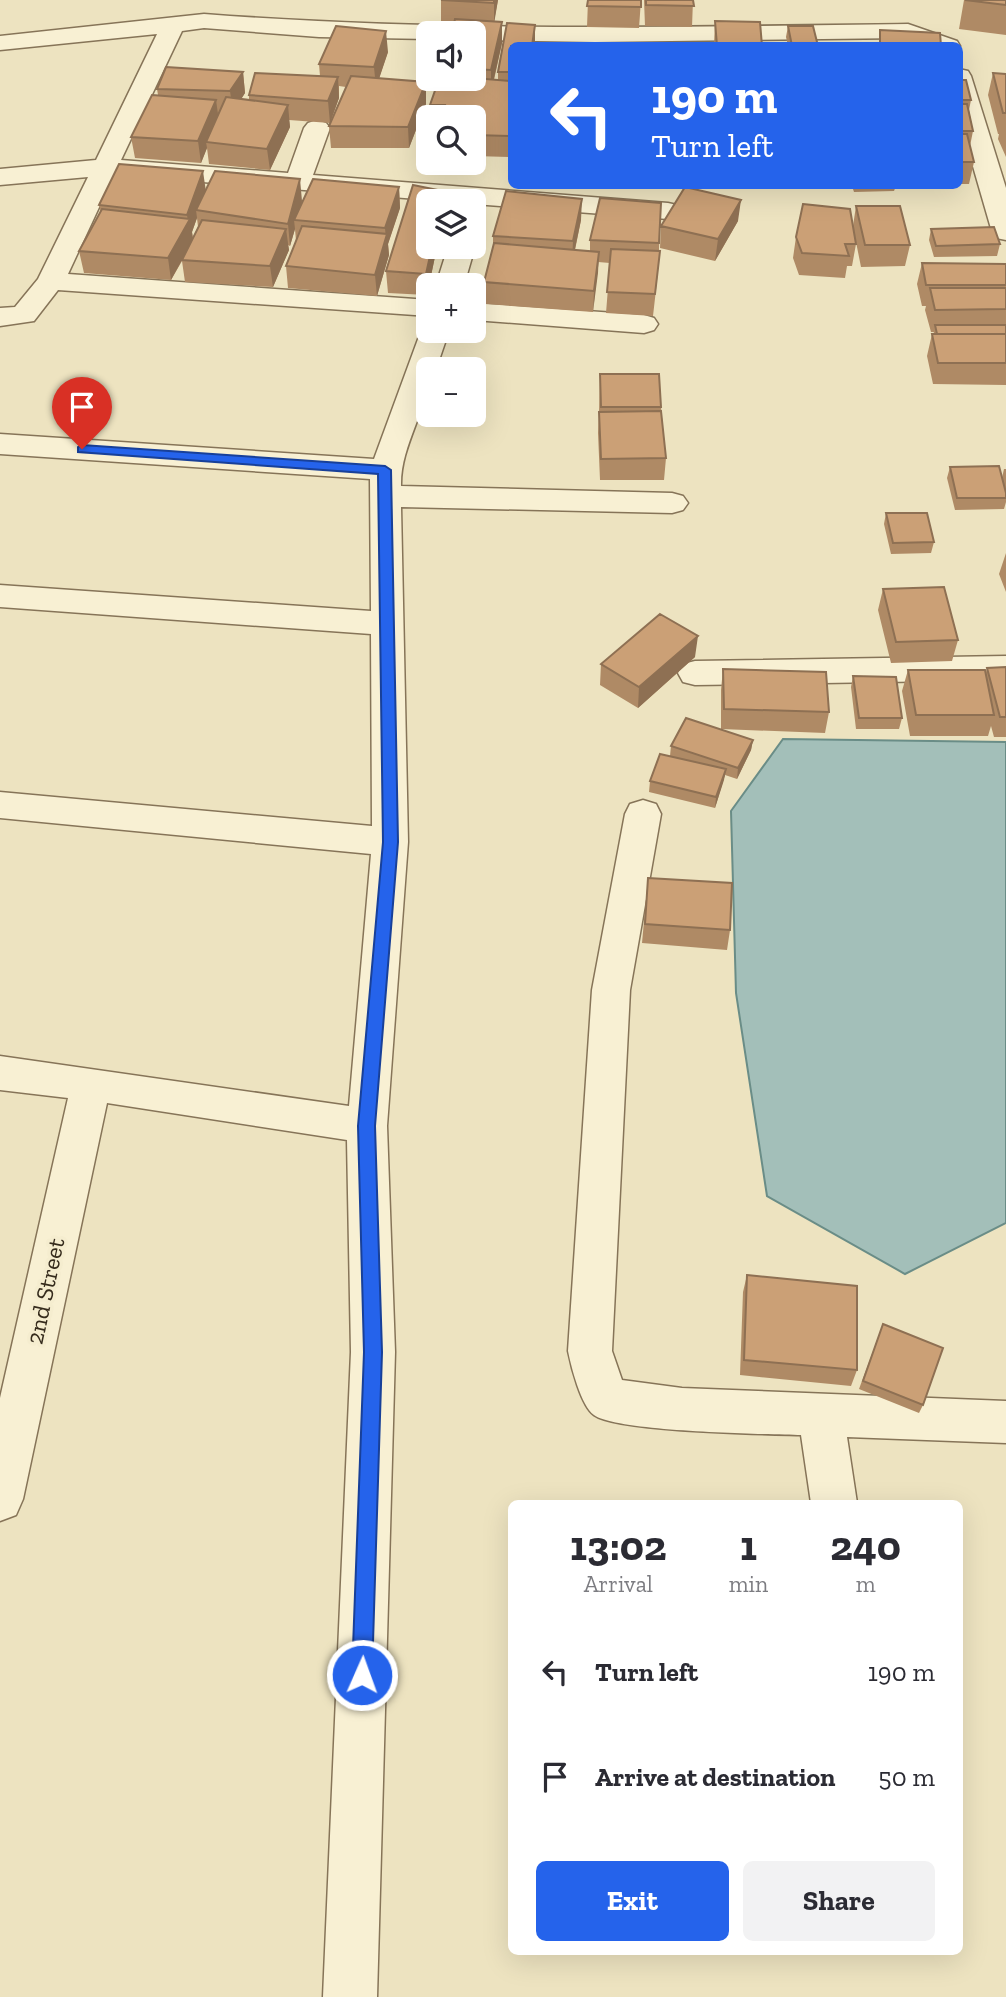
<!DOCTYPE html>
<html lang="en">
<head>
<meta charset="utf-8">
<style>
  body { margin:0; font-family:"Zilla Slab",serif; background:#f2f2f3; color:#2b2b33; height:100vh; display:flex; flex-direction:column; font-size:26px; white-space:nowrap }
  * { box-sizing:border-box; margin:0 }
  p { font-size:23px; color:#7c7c81 }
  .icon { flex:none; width:38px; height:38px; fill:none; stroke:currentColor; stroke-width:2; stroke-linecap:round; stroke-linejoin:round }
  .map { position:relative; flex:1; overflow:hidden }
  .drawer { position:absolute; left:508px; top:1500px; width:455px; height:455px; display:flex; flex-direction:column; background:#fff; border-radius:10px; box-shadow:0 7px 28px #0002 }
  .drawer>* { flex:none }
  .banner { position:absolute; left:508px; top:42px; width:455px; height:147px; border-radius:10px; box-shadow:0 7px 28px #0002; background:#2563eb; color:#fff; overflow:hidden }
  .tools { position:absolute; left:416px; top:21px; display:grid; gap:14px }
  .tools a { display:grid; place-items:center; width:70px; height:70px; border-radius:10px; background:#fff; box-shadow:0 7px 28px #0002; font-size:35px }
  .pin { position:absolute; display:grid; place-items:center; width:60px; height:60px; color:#fff; margin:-72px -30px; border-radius:50% 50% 50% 0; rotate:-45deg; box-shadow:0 0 7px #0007 }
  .pin .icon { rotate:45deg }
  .me { position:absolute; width:77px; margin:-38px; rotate:2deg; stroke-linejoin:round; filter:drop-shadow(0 0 5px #0008) }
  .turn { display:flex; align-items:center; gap:24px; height:147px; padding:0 28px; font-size:32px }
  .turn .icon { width:91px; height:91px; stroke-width:2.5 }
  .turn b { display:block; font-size:49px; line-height:60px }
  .eta { display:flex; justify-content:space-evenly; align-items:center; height:119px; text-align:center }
  .eta b { font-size:42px; font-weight:700; line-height:49px }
  .button { display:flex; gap:14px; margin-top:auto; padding:14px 28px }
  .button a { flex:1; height:80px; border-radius:10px; background:#2563eb; color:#fff; font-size:28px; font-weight:700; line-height:80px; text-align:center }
  .button a+a { background:#f2f2f3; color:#2b2b33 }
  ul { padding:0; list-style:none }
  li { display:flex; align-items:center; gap:21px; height:105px; padding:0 28px }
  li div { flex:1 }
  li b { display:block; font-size:26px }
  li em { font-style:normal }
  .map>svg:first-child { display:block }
  .water { fill:#a3bfb9; stroke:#6a8d87; stroke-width:2 }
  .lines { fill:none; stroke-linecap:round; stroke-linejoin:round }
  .street-casing { stroke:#867458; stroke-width:3 }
  .street { fill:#f8f0d3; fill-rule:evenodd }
  .wall { fill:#af8a65; fill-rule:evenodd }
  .shaded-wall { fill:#8e7053 }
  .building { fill:#cba076; stroke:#8e7053; stroke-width:2 }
  .route { fill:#2563eb; stroke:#184099; stroke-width:2 }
  .labels { text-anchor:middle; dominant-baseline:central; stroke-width:7; stroke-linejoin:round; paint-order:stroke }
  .street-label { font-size:24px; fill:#352b1c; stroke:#f5edcf }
</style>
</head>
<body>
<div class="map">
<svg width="1006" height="1997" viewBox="0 0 1006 1997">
  <rect width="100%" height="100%" fill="#ede3c0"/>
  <!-- water -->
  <path class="water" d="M783,739L1006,742V1223L905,1274L767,1196L736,993L731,811Z"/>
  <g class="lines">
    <!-- street casing -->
    <g class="street-casing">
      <path id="street" d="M204,14C438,32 673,27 908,24L957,41L960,46H924L905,38L595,42L474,40V33H429V39L319,37L204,28L182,31L121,160L288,173L304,128L308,123L317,120L326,123L330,128L313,175L668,203L677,205L681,211L677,217L668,219L474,204V201H442L114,175L68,274L429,300V316L58,290L34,321L0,326V308L15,307L38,279L88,177L0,185V169L96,160L157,34L0,50V36Z
        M959,69L968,71L971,76L1006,188V240L996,238L992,232L959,118Z
        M448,247H475L464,285H436Z
        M474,303L644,315L654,318L658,324L654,330L644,333L474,320Z
        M429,324V331H449L436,369H429C429,410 400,445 401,486L672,493L683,496L688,503L683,510L672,513L401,507L408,842L387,1126L395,1352L377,1997H323L351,1352L347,1140L107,1103L23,1499L16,1515L0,1521V1398L68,1098L0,1090V1056L349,1106L371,854L0,818V792L372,826L371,634L0,607V585L371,611L370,479L0,454V434L374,459L421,331Z
        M1006,656V680L695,685L683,682L678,673L683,664L695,661Z
        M643,800L656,804L661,814L630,990L612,1351L622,1380L682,1388L1006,1401V1443L847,1437L857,1503H811L801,1435C766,1434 617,1432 594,1415C581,1406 571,1366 568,1351L592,990L625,814L630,804Z"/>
    </g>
    <!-- street -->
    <use href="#street" class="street"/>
  </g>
  <!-- wall -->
  <path class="wall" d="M441,0H498L494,21L502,22V43L494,80H498V72L511,46V149L509,157L474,156V117H430V105L474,79V33L454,22H441Z
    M588,0H641L639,28L587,27Z
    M644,0H693L692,27L645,26Z
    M964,0H1006V35L959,29Z
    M715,21L762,46H714Z
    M788,26L818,46H788L786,37Z
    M388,52L379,78L426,104L409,148H331L329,126L346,87L339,86V98L330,123L289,120L290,127L270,170L209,164L207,148L201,163L135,158L131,137L158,95L157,89L243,72L245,93L241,99L249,100V95L320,76L319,64Z
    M993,73L1006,74V157L998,139L999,134H998L988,95Z
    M959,80L971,100L969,110L973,131L970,146L974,162L969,184H959Z
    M852,186H896L894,191L854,192Z
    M399,187L400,208L388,244L389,255L377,296L288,288L286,266L296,241L295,229L290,246L288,245L289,250L273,287L185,282L182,261L171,280L84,273L79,251L101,213L99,205L206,190L302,201L301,205ZM197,218L198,227L193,238L192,232Z
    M661,203L658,272L653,316L606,313L610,263L598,262L593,312L485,304L484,282L493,246V236L581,220L575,250L590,251V240Z
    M856,206L910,245L905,266L861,267L854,232L856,244L852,266H847L845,278L799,275L793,258L796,237L853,226Z
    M738,221L715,261L660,248L661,226Z
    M931,229L1000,244L997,256L934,257L929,240Z
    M429,247H437L427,295L388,293L386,271Z
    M922,263L1006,264V385L933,384L927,356L932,334H933L934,332H931L925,310L926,306H922L917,284Z
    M600,374L661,407L666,458L664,480H600L598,433L599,412Z
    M950,467L1002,478L1004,469H1006V502L1004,509L955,510L947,478Z
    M886,513L934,542L931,553L891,554L884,524Z
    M1006,553V592L999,574Z
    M883,589L958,640L952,661L891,663L878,610Z
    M695,657L638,708L600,685L601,664Z
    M1006,667V737H994L991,726L988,736H910L902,691L908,670L986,672L987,668Z
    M723,669L829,712L825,733L721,729V690Z
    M853,676L902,718L899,729H856L851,687Z
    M753,740L751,750L737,779L725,775L715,808L649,792L650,781L670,756L671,746Z
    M648,878L730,930L727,950L642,943Z
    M747,1275L857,1370L851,1386L740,1375L743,1292Z
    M883,1324L923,1405L919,1413L859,1389Z"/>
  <!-- shaded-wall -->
  <path class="shaded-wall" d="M494,0H498L494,24Z
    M502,22V43L491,91V70Z
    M535,25V46H532Z
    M386,31L388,52L376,88L374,67Z
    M243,72L245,93L233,112L230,91Z
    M338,77L339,98L330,123L328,101Z
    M426,82V104L409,148L408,127Z
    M216,100L219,121L206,142L207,148L201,163L198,141Z
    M288,105L290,127L270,170L267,149Z
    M511,128V149L509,157V136Z
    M203,171L206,192L196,210L197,218L192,232L193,240L171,280L168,258L188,222L187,215Z
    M300,179L302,201L297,220H294L295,229L290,246L288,224Z
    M399,187L400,208L388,244L389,255L377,296L375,275L386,240L385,228Z
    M582,199L581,220L572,263L573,241Z
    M741,200L738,221L715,261L718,239Z
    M286,229L289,250L273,287L270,266Z
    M432,247H437L427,295L426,274Z
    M599,252L598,273L593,312L594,291Z
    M698,636L695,657L638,708L639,687Z
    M753,740L751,750L737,779L738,768Z
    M726,769L724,780L715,808L716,797Z"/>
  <!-- building -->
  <path class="building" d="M441,0H494V3Z
    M588,0H641V7L587,6Z
    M646,0H693L694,6L646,5Z
    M965,0H1006V5Z
    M455,19L502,22L491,70L474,69V33H452Z
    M715,21L760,22L762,46H717Z
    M507,23L535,25L532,46H511V72H498Z
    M336,26L386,31L374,67L319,64Z
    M788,26H813L818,46H792Z
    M880,30L940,33L941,46H880Z
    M822,43H864L865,46H822Z
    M166,67L243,72L230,91L157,89Z
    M255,73L338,77L328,101L249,95Z
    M993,73L1006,74V113H1003Z
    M351,76L426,82L408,127L329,126Z
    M474,78L511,81V128L509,136L474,135V117H443L445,105H430L439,79Z
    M959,80H966L971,100H959Z
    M152,95L216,100L198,141L131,137Z
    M226,97L288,105L267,149L206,142Z
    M959,104H967L973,131H959Z
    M959,134H967L974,162H959Z
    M119,164L203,171L187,215L99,205Z
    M215,171L300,179L288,224L196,210Z
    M313,179L399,187L385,228L294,220Z
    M413,185L443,191L441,201H429V247H432L426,274L386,271Z
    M685,187L741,200L718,239L661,226Z
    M506,191L582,199L573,241L493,236Z
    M600,198L661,203L659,243L590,240Z
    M803,204L850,209L856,244H845L849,256L802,253L796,237Z
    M856,206H900L910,245H865Z
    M102,209L190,219L168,258L79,251Z
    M202,220L286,229L270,266L182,260Z
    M302,226L387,234L375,275L286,266Z
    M994,227L1000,244L936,246L931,229Z
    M494,243L599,252L594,291L484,282Z
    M611,249L660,251L655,294L607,292Z
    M922,263L1006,264V285H926Z
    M930,288H1006V309L935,310Z
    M935,325H1006V334H937Z
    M932,334H1006V363H938Z
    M600,374H659L661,407H601Z
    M661,411L666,458L601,459L599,412Z
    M999,466L1006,493V498H957L950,467Z
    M886,513H927L934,542L893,543Z
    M944,587L958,640L896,642L883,589Z
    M660,614L698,636L639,687L601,664Z
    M1006,667V717H1000L987,668Z
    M723,669L826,672L829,712L724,709Z
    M908,670H985L994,715H916Z
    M853,676L896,677L902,718H859Z
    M686,718L753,740L738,768L671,746Z
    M660,754L726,769L716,797L650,781Z
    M648,878L732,883L730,930L645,924Z
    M747,1275L857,1286V1370L744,1360Z
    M883,1324L943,1348L923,1405L863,1381Z"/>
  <!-- route -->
  <path class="route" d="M82,445L385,466L391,470L398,842L375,1126L382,1352L372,1675L369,1682L362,1685L354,1682L352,1675L364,1352L358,1126L383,842L378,474L78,452V447Z"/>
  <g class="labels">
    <!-- street labels -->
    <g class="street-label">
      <text transform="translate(45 1291) rotate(-78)">2nd Street</text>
    </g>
  </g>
</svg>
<div class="tools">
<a><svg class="icon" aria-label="sound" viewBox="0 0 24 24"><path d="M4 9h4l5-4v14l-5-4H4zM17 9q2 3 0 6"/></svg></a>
<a><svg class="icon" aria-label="search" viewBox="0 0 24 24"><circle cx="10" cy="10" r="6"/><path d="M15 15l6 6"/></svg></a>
<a><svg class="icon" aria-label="layers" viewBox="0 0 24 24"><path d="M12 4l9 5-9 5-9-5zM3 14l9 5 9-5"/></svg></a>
<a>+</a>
<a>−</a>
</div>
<div class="pin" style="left:82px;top:449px;background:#d93025"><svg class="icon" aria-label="arrive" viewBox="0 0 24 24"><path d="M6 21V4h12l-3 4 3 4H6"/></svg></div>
<svg class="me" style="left:362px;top:1675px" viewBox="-20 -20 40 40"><circle r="17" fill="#2563eb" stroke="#fff" stroke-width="3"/><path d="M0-11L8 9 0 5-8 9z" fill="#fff"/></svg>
<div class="banner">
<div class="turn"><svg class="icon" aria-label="left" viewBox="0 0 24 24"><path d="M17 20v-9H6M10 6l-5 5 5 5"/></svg><div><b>190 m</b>Turn left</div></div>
</div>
<section class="drawer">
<div class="eta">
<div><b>13:02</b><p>Arrival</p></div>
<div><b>1</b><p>min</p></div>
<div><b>240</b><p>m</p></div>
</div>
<ul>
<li><svg class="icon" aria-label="left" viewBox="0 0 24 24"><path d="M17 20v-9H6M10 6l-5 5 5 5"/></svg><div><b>Turn left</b></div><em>190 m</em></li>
<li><svg class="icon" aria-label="arrive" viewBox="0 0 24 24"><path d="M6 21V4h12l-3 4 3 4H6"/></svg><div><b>Arrive at destination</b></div><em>50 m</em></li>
</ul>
<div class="button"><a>Exit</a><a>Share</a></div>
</section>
</div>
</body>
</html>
